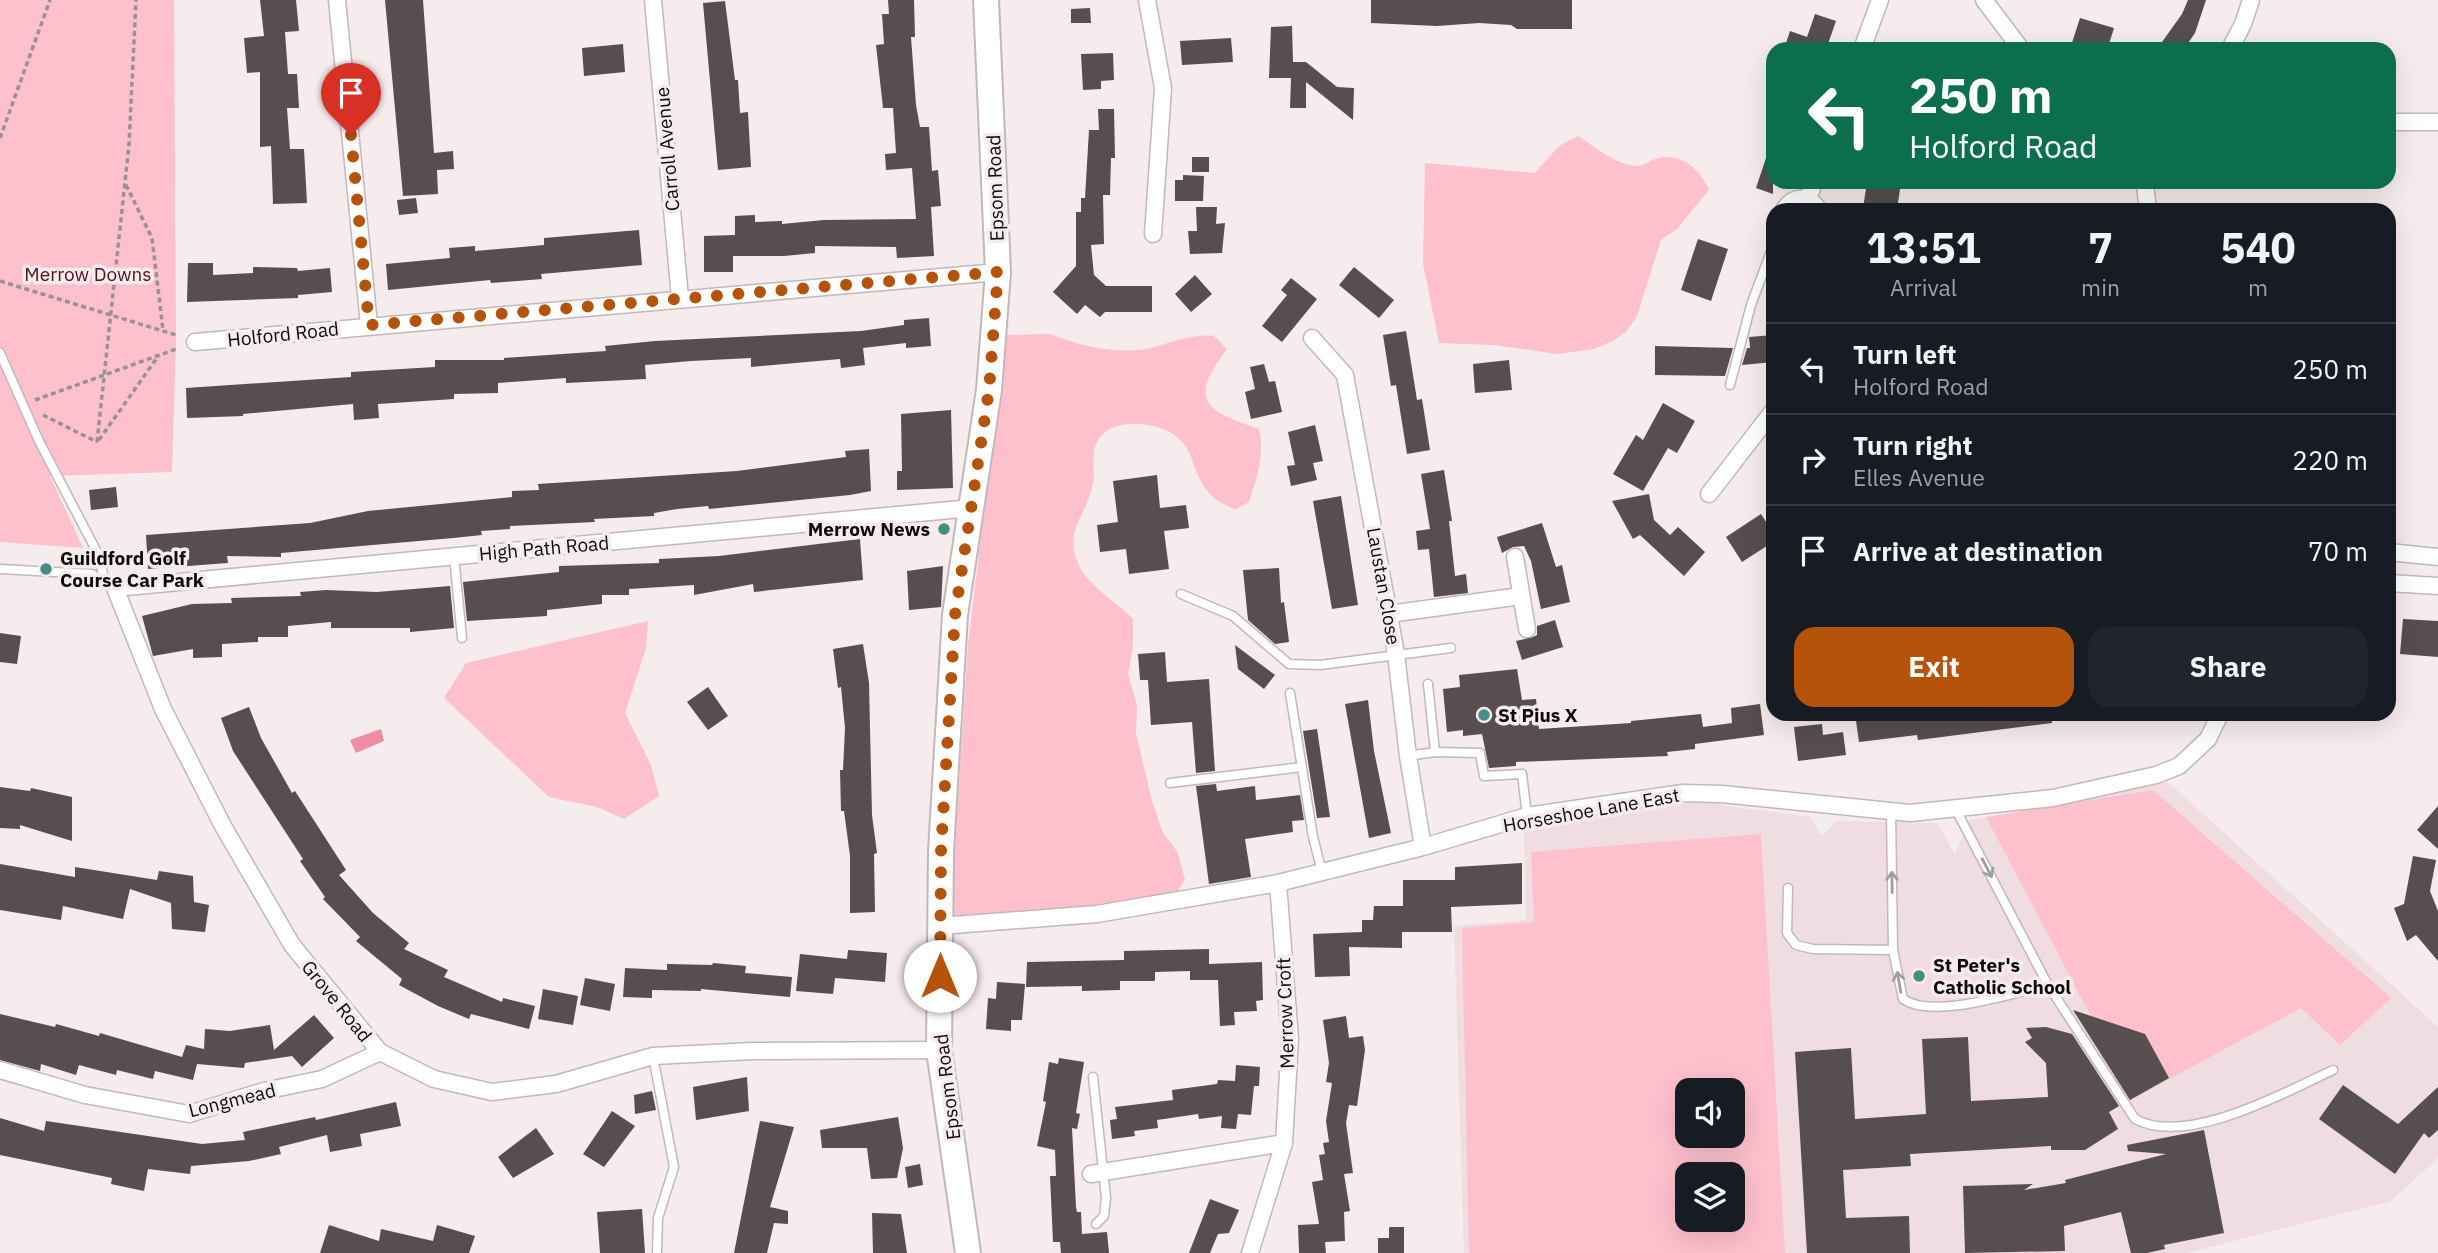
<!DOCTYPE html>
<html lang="en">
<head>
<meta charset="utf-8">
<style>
  body { margin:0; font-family:"IBM Plex Sans",sans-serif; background:#20242c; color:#f1f3f6; height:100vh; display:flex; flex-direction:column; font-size:26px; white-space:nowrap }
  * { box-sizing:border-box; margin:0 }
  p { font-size:23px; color:#9ea1a6 }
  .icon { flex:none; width:38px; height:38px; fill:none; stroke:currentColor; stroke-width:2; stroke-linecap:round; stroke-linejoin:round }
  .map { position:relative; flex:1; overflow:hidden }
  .drawer { position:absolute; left:1766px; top:203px; width:630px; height:518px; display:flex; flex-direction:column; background:#171b24; border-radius:21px; box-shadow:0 7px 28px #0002 }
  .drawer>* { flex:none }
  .hud { position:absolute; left:1766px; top:42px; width:630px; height:147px; border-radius:21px; box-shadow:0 7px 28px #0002; background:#0b6e4f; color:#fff; overflow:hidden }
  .buttons { position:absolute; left:1675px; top:1078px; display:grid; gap:14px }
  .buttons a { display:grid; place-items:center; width:70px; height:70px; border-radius:14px; background:#171b24; box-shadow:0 7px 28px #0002; font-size:35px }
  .pin { position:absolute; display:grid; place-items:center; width:60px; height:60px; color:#fff; margin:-72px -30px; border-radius:50% 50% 50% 0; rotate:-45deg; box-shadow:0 0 7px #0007 }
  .pin .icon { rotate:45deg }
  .me { position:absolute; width:77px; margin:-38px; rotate:0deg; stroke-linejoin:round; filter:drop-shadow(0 0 5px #0008) }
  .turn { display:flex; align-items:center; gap:24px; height:147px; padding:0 28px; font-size:32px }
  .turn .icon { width:91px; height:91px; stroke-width:2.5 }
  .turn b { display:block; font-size:49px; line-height:60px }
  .eta { display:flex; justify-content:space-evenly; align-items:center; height:119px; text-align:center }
  .eta b { font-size:42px; font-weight:700; line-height:49px }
  .primary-button { display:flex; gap:14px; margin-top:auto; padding:14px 28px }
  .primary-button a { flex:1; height:80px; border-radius:21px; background:#b45309; color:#fff; font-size:28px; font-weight:700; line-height:80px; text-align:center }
  .primary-button a+a { background:#20242c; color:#f1f3f6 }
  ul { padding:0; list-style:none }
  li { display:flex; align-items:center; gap:21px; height:91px; padding:0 28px; border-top:2px solid #363941 }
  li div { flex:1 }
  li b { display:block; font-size:26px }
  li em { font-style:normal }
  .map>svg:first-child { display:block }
  .built { fill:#efdde1; fill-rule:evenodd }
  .green { fill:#fec0cd; fill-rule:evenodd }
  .water { fill:#f18ca5 }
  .building { fill:#564e4f }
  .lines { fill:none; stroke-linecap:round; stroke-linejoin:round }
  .service-casing { stroke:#c2b8ba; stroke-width:11 }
  .minor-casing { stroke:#c2b8ba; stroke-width:19 }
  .primary-casing { stroke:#c2b8ba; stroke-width:28 }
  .path { stroke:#999192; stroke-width:3.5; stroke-dasharray:5 3.5; stroke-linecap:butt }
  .service { stroke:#fff; stroke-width:8 }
  .minor { stroke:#fff; stroke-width:16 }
  .primary { stroke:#fff; stroke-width:24 }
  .oneway { stroke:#9f9d9d }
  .route { stroke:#b45309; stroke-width:12; stroke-dasharray:0 21.6 }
  .poi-dot { fill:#488d84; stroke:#f6ebed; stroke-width:2.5 }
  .labels { text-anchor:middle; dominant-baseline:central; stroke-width:7; stroke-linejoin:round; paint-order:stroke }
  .street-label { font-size:19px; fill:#0e0b0b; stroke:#f6ebed }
  .park-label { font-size:19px; fill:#501227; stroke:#f6ebed }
  .poi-label { font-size:19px; font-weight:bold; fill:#0e0b0b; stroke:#f6ebed; text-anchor:start }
</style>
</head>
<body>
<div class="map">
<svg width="2438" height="1253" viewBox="0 0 2438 1253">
  <rect width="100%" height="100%" fill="#f6ebed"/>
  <!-- built -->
  <path class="built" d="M2168,782L2438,1027V1158L2391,1201L2187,1253H1464L1454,926L1526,920L1524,829L1639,807L1719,801L1720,805L1810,817L1821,836L1837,821L1938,823L1955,855L1969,820L2091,799ZM1687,1090H1732V1136H1687ZM1687,1174H1732V1220H1687Z"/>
  <!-- green -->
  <path class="green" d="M0,0H174L176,341L172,472L50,476L83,548L0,542Z
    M1578,136C1594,146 1617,166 1638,166C1644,166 1652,159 1658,158C1683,153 1700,170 1709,190L1677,229L1661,240L1637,316L1627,331L1613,341L1593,349L1558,354L1494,345L1439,343L1423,264L1425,163L1535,173L1559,146Z
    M1050,334C1081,346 1112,354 1146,349C1169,344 1191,333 1214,336L1227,349C1187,401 1206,411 1259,429C1265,455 1257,477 1249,502L1235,510C1224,504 1213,500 1206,489C1188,465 1196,440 1160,428C1136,420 1100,421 1094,451C1092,463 1096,477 1092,488C1085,516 1064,533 1078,563C1088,587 1115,600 1133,619V645L1128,674L1137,705L1136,733L1152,801L1163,833L1177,851L1185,879L1173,901L950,926L968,645L1005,335Z
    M648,621L646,648L625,713L651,765L659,796L624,819L597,807L549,797L444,698L466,663Z
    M2153,790L2391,998L2340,1045L2301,1008L2134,1098L1986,817Z
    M1761,834L1785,1253H1469L1462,928L1534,922L1531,852ZM1687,1090H1732V1136H1687ZM1687,1174H1732V1220H1687Z"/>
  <!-- water -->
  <path class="water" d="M381,729L384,741L356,753L350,740Z"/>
  <!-- building -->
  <path class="building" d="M260,0H296L299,31L285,32L288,74H297L299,108H287L290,149H304L307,203L273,204L271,146L260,147V72L247,73L244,38L264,36Z
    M385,0H423L434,153L453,151L454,169L437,170L438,194L403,196Z
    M888,0H914L915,37H911L916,105L920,127H929L932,171L938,170L941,206L931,207L934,256L897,258L896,247L815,246V253L784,256H733V272H704V236L735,235V216L755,215V222L782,221V224L824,220L916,219L912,168L886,170L885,154L896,153L893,108H883L876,45L884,44L882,14H889Z
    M1371,0H1572V29H1517L1511,25L1479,23L1437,26L1371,23Z
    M2188,0H2206L2195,33L2184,49H2157L2182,14Z
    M725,1L735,80H738L740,113L748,112L751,167L718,170L703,3Z
    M1090,8L1091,23H1071V9Z
    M1815,14L1836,21L1828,44L1835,49H1784L1790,31L1807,37Z
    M2080,18L2114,28L2108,47L2093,43L2091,49H2070Z
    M1292,26L1293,62H1306L1337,87L1354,88L1353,120L1306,82V108H1290L1291,78H1269L1271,27Z
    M1231,38L1233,62L1182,65L1180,41Z
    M623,44L625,72L584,76L582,48Z
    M1113,53L1114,80L1101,81V89L1083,90L1081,54Z
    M1098,109H1114L1115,158H1111L1110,195H1103L1104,244L1091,245L1094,275L1106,286H1152V312H1105L1100,317L1085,305L1077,314L1053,292L1076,266V212H1081V198H1085L1089,130H1099Z
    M1770,146H1773V194L1756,188Z
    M1192,157H1209V172H1192Z
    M1183,175L1204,176L1203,201H1175V180H1183Z
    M1867,182H1901L1897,210L1863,208Z
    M416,198L418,213L399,215L397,200Z
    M1196,207H1217L1216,224L1225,223L1222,253L1190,254L1188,231H1197Z
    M639,230L642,265L541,274L542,279L491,283L490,280L388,290L386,264L450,258L449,248L475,246V251L544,245V238Z
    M1698,239L1728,249L1711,301L1681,290Z
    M188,263H213V275L253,273V267L297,268L298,271L330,268L332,292L298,295V298L187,302Z
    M1354,267L1394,300L1379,318L1339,285Z
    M1195,275L1212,294L1191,312L1175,294Z
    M1291,278L1317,299L1282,342L1262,326L1287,295L1281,290Z
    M929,318L931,346L906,348V343L863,348L865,365L841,368L840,359L751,367V358L691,361L645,365L646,379L566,383V378L498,383V393L454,394V399L378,404L379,418L354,420L353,404L243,414V416L187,418L186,388L351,377V372L435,367V360H504V358L606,351L605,346L655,341L861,331L904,325V320Z
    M1406,331L1417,400L1422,399L1430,450L1407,454L1396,385L1391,386L1383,335Z
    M1773,335V362L1742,365L1747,348H1750L1749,337Z
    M1655,346L1693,347L1733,348L1725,376L1655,375Z
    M1509,360L1512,390L1475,393L1473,364Z
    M1264,364L1269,382L1275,381L1282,412L1251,419L1245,392L1255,389L1250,367Z
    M1663,403L1695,421L1677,453L1668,448L1643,491L1613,474L1636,435L1643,440Z
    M951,410L953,488L897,490V471H902L901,414Z
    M1315,425L1323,461L1313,463L1317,480L1291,486L1287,466L1295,465L1288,432Z
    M869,449L871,491L850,495L709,509L708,506L677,509L654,513V516L594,519L595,522L510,526V529L481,531L482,535L453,538L281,553V557L227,556L228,563L148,569L146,535L310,523L368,511L512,497V491L539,490L538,484L737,471L846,457L845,451Z
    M1444,470L1452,521H1449L1455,576L1466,574L1468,593L1434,597L1429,549L1418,550L1416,531L1430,529L1421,474Z
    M1157,475L1160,508L1186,505L1189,528L1164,531L1169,569L1129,574L1126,549L1100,552L1097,525L1118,522L1113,481Z
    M116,487L118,507L91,510L89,490Z
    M1649,494L1654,520L1670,535L1678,527L1705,552L1684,576L1640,535L1633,539L1612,501Z
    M1341,496L1358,605L1332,609L1313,501Z
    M1761,514L1773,533V542L1742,562L1726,537Z
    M1542,523L1556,567L1562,565L1570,602L1541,609L1531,561L1524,546L1513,547L1502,553L1497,537Z
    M860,539L863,580L754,592L753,584L694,595V585L629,589V595H602V604L547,610V616L467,621L463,582L559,572V566L659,563V559L719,556Z
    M943,566L941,607L909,610L907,571Z
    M1279,568L1281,603L1284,602L1289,642L1275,644L1248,620L1243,570Z
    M450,586L454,628L410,632V628H331V622L288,626V637H258V642L222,644V657L193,658V649L153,656L142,616L192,604L232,603L231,598L301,596L300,592L326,590L377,592Z
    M2403,619L2438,621V657L2400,654Z
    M1555,620L1563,647L1522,660L1516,641L1533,637L1537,635V626Z
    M0,633L21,636L17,664L0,662Z
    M863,644L869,683L872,815L877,853L874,854L875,912L850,913V856L844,811H841L840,770H843L845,728L841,687L838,688L833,649Z
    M1235,645L1275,675L1264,689L1238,669Z
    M1165,652L1167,682L1209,679L1215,771L1196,773L1192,722L1151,725L1148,680H1140L1138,654Z
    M1517,669L1522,700L1536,699L1539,729L1631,723V721L1701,714L1703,727L1732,723L1731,708L1760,704L1764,735L1695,744V749L1667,752L1668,756L1516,762V766L1489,768L1482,734L1463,736V730L1447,732L1443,689L1460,687L1459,675Z
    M708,687L728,716L708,730L687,702Z
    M1368,700L1374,751L1391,833L1369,838L1345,704Z
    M249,707L261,738L292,793L295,791L346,870L339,875L373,913L409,943L404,949L448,970L444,977L502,1002L503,998L535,1006L529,1029L471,1014L469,1019L438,1006L399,985L402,979L356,941L360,937L323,899L325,897L300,861L303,859L233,751L221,718Z
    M1855,714H2051L2052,723L1918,740L1917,735L1859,742Z
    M1822,724L1823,735L1843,732L1846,755L1798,761L1794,727Z
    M1317,729L1330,817L1317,818L1303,731Z
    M1216,784L1217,791L1255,786L1256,800L1300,795L1304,820L1292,821L1293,832L1245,839L1251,877L1209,884L1196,786Z
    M0,787L30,791L31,788L72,797V841L20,825V829L0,828Z
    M2438,806V849L2417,830Z
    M2413,856L2436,860L2430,891L2438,911V961L2416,935L2407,941L2394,908L2404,904Z
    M1522,863V904L1451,907L1452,932H1402V948L1349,947L1350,976L1315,977L1313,934L1362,932V920H1373L1374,906H1403V880H1455V867Z
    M0,864L75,877V867L157,880L159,871L193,876L194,902L209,905L205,932L172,929L171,903L130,889L123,919L63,906L61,920L0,910Z
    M1209,949V964L1262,962L1263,1000L1256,1001L1257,1011L1234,1012L1235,1025L1220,1026L1218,980H1190V971L1155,972V981H1120V990L1082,991V986L1026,987L1027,962L1124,960V951Z
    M848,950L887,953L885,982L835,978L833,994L796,991L800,954L847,959Z
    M713,963L746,966L745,973L792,977L790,997L701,989V991L652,990V998L623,997L625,968L667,970V964L712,965Z
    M585,978L615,984L610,1011L580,1005Z
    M997,982L1025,984L1022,1020H1011V1031L986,1029L988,998L996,999Z
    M543,989L578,996L573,1025L538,1019Z
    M2073,1010L2145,1034L2169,1078L2130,1100Z
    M0,1014L55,1027L56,1024L99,1036L100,1033L182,1057L186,1045L204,1049L205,1029L230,1031L270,1025L274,1050L314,1015L334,1038L302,1067L292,1056L245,1063L244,1068L197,1064L193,1080L155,1071L153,1079L117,1070L116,1075L79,1065L76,1075L41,1064L40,1071L0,1060Z
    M1346,1016L1349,1038L1363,1036L1365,1050L1357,1106L1349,1105L1346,1123L1353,1173L1344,1174L1350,1211L1344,1212L1345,1241L1325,1242L1326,1253H1299L1298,1225L1319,1224L1312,1182L1323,1180L1319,1155L1325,1154L1323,1143L1329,1142L1326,1121L1332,1083L1326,1082L1329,1063L1323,1020Z
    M2046,1027L2072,1034L2119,1106L2109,1112L2118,1129L2085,1150H2051V1146L1910,1154L1911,1166L1843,1170L1846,1218L1909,1216L1910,1253H1807L1795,1052L1851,1048L1855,1119L1926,1114L1922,1039L1968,1037L1971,1101L2048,1097L2046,1063L2025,1042L2032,1038L2026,1028Z
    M1059,1058L1084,1062L1076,1113L1080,1114L1077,1129L1072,1128L1076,1207L1077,1212H1081L1082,1234L1107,1232L1109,1253H1061L1060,1242H1053L1050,1176H1056L1055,1150L1037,1146L1046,1102L1043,1101L1049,1062L1058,1064Z
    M1236,1065L1260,1067L1259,1086H1254L1251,1115L1238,1114L1236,1129L1221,1128L1222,1116L1199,1119L1198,1114L1157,1120L1158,1128L1134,1131L1135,1136L1112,1139L1110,1120L1117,1119L1115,1107L1173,1100L1172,1090L1217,1084L1218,1080L1235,1081Z
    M747,1077L749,1111L696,1120L693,1087Z
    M2343,1085L2398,1124L2438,1087V1130L2429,1138L2424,1133L2395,1174L2319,1119Z
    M652,1091L656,1110L635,1114L634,1095Z
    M396,1102L401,1126L360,1134L362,1146L330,1152L327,1135L279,1147L281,1154L249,1161L191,1166L190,1174L148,1169L144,1191L111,1184L112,1178L0,1155V1118L44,1131L46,1121L202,1144L245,1140L243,1132L315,1117L316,1120Z
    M612,1111L635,1126L604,1167L583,1154Z
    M898,1117L903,1148L897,1178L871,1179L867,1148H822L820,1130Z
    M760,1121L794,1127L770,1207L788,1211V1224L774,1223L767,1253H734Z
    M536,1128L554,1154L513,1178L498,1157Z
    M2204,1130L2224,1233L2164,1245L2165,1249L2147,1253H2131L2121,1212L2064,1226L2065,1251L1965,1253L1963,1186L2033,1184L2024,1190L2066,1183L2065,1180L2166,1154L2128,1151L2127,1145Z
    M920,1164L923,1185L908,1188L905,1167Z
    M1210,1199L1239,1210L1229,1233L1218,1234L1210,1253H1189Z
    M642,1209L645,1253H600L597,1212Z
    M872,1213L901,1214L907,1253H873Z
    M329,1225L379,1241L381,1229L433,1241L437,1225L475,1236L469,1253H320Z
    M1389,1227H1404V1253H1378V1238H1389Z"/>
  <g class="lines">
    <!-- service casing -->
    <g class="service-casing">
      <path id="service" d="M0,353L39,441L98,554L105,582
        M1730,385L1751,305L1773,246
        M454,556L462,638
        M0,569L92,574L106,583
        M1181,594L1233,616L1289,664L1320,665L1451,648
        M1428,684L1435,752
        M1290,693L1313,837L1322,872
        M1408,756L1435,752L1480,753L1484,776L1522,774L1527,816
        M1170,783L1302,767
        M1955,808L2048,985L2135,1119C2186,1147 2284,1093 2333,1070
        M1891,811L1893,950L1903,999C1933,1020 2013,993 2048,985
        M1788,888L1787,933L1796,945L1813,949L1893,950
        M653,1056L674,1167L658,1218L657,1253
        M1093,1077L1106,1198L1104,1216L1096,1224"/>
    </g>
    <!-- minor casing -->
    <g class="minor-casing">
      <path id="minor" d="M337,0L369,325
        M653,0L680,298
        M1147,0L1163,88L1153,234
        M1984,0L2021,49
        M1862,49L1880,0
        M2230,49L2243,24L2251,0
        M2389,122H2438
        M2145,185L2148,210
        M1808,199L1814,182
        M1784,210C1793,195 1809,195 1819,210
        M1312,338L1345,375L1396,654L1408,756L1423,847
        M195,342L998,272
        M1709,494L1773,411
        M2389,552L2438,557
        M1515,557L1527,629
        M2389,583L2438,586
        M1389,614L1521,596
        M940,926L1097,914L1278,883L1423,847L1527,816L1683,793L1722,794L1910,813L2053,798L2156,775L2179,766L2208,739L2220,714
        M939,1050L753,1051L653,1056L556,1084L492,1092L434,1079L380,1052L292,945L223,826L163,709L115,588L972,508
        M0,1070L85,1095L189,1114L264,1091L322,1079L380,1052
        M1091,1174L1284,1143
        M1250,1253L1284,1143L1290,1039L1278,883"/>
    </g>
    <!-- primary casing -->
    <g class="primary-casing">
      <path id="primary" d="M968,1253L939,1050L941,851L955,615L989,390L998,272L986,0"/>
    </g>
    <!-- path -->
    <path class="path" d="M0,138L50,0
      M126,185L152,238L163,330
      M0,281L179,336
      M35,400L179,348
      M43,415L97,442
      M99,440L159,355
      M97,442L129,145L136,0"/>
    <!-- service -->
    <use href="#service" class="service"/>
    <!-- minor -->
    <use href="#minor" class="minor"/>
    <!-- primary -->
    <use href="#primary" class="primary"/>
  </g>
  <!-- one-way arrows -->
  <defs><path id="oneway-shaft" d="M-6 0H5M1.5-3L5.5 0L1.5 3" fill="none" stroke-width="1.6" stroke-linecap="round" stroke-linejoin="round" transform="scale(1.75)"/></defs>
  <g class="oneway">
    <use href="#oneway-shaft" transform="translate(1987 868) rotate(62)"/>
    <use href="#oneway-shaft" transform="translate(1892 882) rotate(-91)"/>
    <use href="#oneway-shaft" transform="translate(1899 982) rotate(-100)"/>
  </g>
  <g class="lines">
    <!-- route -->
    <path class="route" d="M351,135L369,325L998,272L989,390L955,615L941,851L940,976"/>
  </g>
  <!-- markers -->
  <g class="poi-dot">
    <circle cx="944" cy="529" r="7"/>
    <circle cx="46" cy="569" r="7"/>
    <circle cx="1484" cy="715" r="7"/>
    <circle cx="1919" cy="976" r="7"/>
  </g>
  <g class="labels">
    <!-- street labels -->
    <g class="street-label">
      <text transform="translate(667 149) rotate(-95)">Carroll Avenue</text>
      <text transform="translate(995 188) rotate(-92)">Epsom Road</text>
      <text transform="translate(283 334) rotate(-6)">Holford Road</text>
      <text transform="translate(544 548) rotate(-5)">High Path Road</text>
      <text transform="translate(1384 586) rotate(80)">Laustan Close</text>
      <text transform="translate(1591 810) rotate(-10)">Horseshoe Lane East</text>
      <text transform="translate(337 1001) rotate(51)">Grove Road</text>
      <text transform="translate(1285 1013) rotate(-92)">Merrow Croft</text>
      <text transform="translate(947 1087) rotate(-97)">Epsom Road</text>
      <text transform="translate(232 1100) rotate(-14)">Longmead</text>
    </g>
    <!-- park labels -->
    <g class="park-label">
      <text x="88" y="274">Merrow Downs</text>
    </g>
    <!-- poi labels -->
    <g class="poi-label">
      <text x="930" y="529" text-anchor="end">Merrow News</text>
      <text x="60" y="558">Guildford Golf<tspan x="60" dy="22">Course Car Park</tspan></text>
      <text x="1498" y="715">St Pius X</text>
      <text x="1933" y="965">St Peter's<tspan x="1933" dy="22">Catholic School</tspan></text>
    </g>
  </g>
</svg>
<div class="buttons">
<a><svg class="icon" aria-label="sound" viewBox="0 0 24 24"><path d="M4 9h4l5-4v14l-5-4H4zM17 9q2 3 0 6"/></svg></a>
<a><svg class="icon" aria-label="layers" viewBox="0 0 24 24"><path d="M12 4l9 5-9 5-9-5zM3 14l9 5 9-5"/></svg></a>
</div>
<div class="pin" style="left:351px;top:135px;background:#d93025"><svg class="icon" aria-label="arrive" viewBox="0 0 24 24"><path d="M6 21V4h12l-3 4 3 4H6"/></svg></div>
<svg class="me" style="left:940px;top:976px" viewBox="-20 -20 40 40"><circle r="19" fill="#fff"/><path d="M0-13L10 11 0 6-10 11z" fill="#b45309"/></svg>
<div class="hud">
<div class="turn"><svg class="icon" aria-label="left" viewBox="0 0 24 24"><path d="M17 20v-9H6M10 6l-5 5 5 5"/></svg><div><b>250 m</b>Holford Road</div></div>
</div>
<section class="drawer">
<div class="eta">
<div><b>13:51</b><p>Arrival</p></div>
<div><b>7</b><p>min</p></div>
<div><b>540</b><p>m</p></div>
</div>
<ul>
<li><svg class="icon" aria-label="left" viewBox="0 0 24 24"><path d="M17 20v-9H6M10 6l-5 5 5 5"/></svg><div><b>Turn left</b><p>Holford Road</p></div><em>250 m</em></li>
<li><svg class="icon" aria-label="right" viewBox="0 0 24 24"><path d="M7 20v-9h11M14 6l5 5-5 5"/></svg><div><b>Turn right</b><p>Elles Avenue</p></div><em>220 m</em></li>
<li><svg class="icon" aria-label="arrive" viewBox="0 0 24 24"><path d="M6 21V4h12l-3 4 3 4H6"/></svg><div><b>Arrive at destination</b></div><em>70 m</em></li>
</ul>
<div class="primary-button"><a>Exit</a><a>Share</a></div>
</section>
</div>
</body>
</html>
